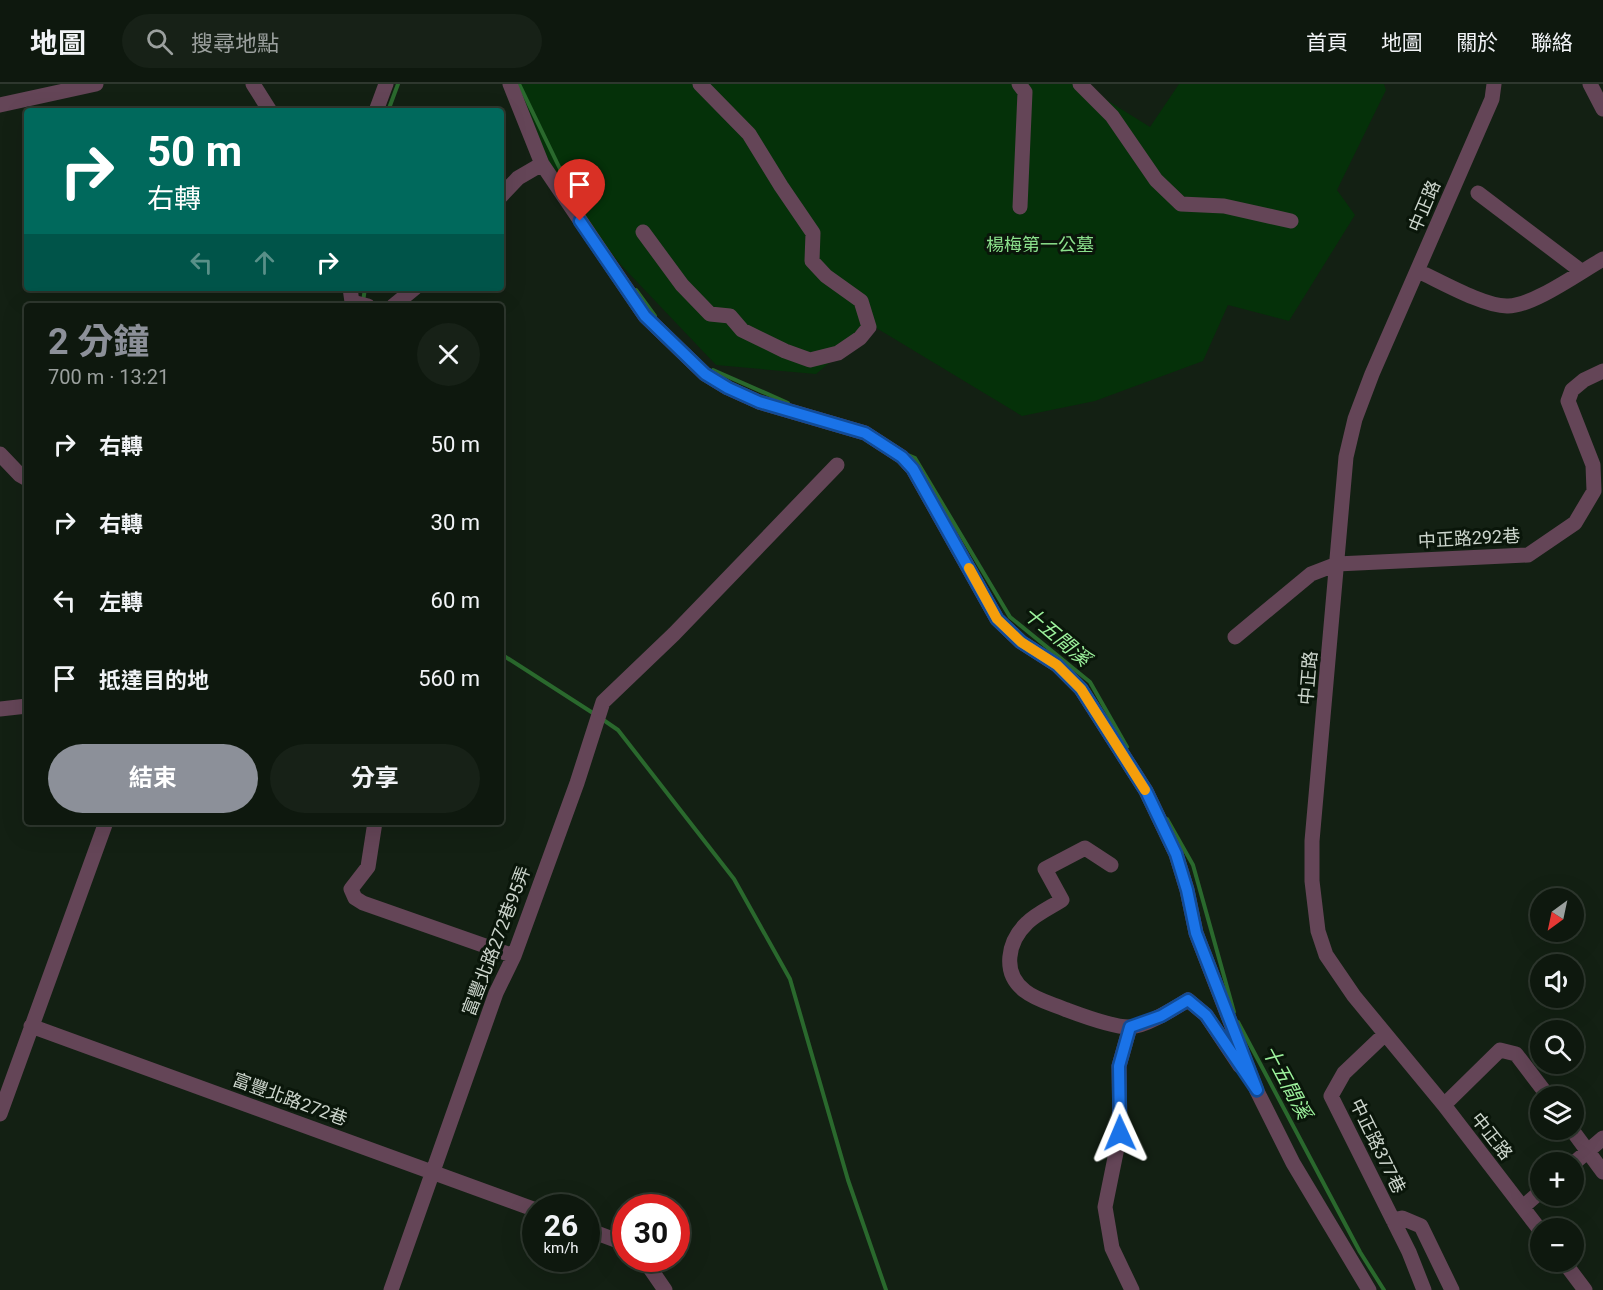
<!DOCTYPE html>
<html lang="zh-TW">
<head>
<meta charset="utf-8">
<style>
  body { margin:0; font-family:Roboto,"Noto Sans TC",sans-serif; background:#172117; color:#f1f3f6; height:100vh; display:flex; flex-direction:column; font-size:22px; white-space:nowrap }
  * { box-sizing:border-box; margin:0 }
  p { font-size:20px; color:#9ba09e }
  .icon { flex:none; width:33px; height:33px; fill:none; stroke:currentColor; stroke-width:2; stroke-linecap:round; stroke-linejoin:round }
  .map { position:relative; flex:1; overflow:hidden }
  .sheet { position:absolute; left:24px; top:219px; width:480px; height:522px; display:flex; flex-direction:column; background:#0e180e; border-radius:6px; box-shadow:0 6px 24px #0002,0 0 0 2px #2e372e }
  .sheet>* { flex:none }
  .guide { position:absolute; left:24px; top:24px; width:480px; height:183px; border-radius:6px; box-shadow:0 6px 24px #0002,0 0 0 2px #2e372e; background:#00695c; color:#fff; overflow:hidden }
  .needle { width:39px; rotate:213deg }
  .buttons { position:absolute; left:1530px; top:804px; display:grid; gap:12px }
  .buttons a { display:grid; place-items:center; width:54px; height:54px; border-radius:50%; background:#0e180e; box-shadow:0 6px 24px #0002,0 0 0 2px #2e372e; font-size:30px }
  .speed { position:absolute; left:522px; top:1110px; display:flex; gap:12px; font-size:30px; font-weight:700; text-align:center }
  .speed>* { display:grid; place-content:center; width:78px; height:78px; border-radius:50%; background:#0e180e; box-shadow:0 6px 24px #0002,0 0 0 2px #2e372e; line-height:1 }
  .speed small { font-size:15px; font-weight:400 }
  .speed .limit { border:9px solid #d22; background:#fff; color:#111 }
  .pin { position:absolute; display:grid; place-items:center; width:51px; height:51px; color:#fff; margin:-62px -26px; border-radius:50% 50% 50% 0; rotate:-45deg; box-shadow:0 0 6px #0007 }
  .pin .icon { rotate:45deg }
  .me { position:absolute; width:66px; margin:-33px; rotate:359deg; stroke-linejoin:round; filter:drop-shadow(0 0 4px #0008) }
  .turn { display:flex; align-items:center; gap:21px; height:126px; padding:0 24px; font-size:27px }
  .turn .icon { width:78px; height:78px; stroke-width:2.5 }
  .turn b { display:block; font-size:42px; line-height:51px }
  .lanes { display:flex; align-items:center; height:57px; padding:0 24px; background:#0003; justify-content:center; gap:30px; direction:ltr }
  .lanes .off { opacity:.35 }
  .round { display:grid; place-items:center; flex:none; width:63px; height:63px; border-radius:32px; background:#172117 }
  .headline { display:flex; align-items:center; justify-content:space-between; height:102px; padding:0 24px }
  h1 { font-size:36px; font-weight:700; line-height:45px; color:#8c9099 }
  .cta { display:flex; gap:12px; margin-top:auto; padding:12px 24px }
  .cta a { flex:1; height:69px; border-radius:36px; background:#8c9099; color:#fff; font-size:24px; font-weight:700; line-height:69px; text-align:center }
  .cta a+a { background:#172117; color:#f1f3f6 }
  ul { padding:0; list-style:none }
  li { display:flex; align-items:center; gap:18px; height:78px; padding:0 24px }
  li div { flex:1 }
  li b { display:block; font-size:22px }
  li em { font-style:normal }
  header { display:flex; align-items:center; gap:36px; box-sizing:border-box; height:84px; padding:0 30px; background:#0e180e; border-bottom:2px solid #2e372e }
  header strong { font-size:28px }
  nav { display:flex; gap:33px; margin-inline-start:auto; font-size:21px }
  .search { width:420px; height:54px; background:#172117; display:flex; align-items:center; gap:15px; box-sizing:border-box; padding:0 21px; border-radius:33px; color:#9ba09e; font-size:22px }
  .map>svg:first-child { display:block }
  .green { fill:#053109 }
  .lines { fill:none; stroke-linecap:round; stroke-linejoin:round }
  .stream { stroke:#2a692d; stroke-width:4 }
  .minor { stroke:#644557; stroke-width:15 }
  .route-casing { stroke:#114b97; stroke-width:15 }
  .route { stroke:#1a73e8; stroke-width:10 }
  .slow { stroke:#f59e0b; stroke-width:10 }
  .labels { text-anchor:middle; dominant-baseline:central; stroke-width:6; stroke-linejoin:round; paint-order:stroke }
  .street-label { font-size:18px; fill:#ccd5cc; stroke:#0a160a }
  .park-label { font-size:18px; fill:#8be08c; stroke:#0a160a }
  .water-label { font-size:20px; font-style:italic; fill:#9cf19c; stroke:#0a160a }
</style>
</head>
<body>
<header>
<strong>地圖</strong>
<div class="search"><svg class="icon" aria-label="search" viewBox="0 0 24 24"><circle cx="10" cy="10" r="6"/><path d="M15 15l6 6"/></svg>搜尋地點</div>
<nav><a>首頁</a><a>地圖</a><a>關於</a><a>聯絡</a></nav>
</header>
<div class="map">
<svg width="1603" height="1206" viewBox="0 0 1603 1206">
  <rect width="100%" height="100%" fill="#132013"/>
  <!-- green -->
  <path class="green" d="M512,0H1081L1150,43L1179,0H1384L1386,6L1337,106L1355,131L1289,237L1228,221L1203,277L1095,317L1022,332L873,242L816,290L716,281L621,181L559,103L508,16Z"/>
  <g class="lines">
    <!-- stream -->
    <path class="stream" d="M519,0L576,118
      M388,27L398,0
      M636,206L655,232
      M363,218L365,204
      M713,286L788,319
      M908,371L915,374L1010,533L1090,598L1127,663
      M501,570L596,631
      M602,635L618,646L734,795L790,895L848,1096L886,1206
      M1167,735L1193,781L1234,928
      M1238,938L1360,1168L1384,1206"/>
    <!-- minor -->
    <path class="minor" d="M253,0L270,27
      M510,0L542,80L645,232L705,290L728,304L759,318L865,349L902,373L913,385L997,535L1021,558L1057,581L1081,605L1146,707L1176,770L1187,806L1196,849L1257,1007L1293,1079L1369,1206
      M1019,0L1025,8L1020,123
      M1080,0L1112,32L1156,96L1181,120L1224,122L1291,137
      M1494,0L1492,15L1372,290L1355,335L1346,373L1312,757V797L1318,847L1326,871L1354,912L1444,1021L1540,1146
      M1590,0L1603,25
      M0,21L96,0
      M376,27L386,0
      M1478,109L1581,187
      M501,112L518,94L542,80
      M643,148L682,201L710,230L730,232L742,246L785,267L810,276L838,269L860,254L869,243L861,217L826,192L812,177L813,149L781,102L749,50L700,0
      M1418,187C1440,197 1485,223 1508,222C1533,222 1580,188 1603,175
      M350,204L352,218L350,222
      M352,218L368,222
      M393,222L415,204
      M0,370L20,391L27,395
      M1235,553L1311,490L1337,480L1528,471L1575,439L1594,407L1593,381L1568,317L1572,306L1584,296L1603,287
      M0,625L27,622
      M375,738L368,783L351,805L355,814L363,819L514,872
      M1111,781L1085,764L1045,785L1062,816C1051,823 1036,830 1027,839C1008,857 1001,889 1025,907C1036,916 1053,920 1067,926C1083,932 1113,943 1129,943C1145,943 1175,924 1188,916L1206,931L1240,982
      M31,942L536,1126
      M1130,943L1119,982L1120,1049L1105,1123L1112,1164L1132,1206
      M1385,950L1344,989L1331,1012L1409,1168L1424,1206
      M1444,1021L1500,966L1516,970L1548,1012
      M0,1030L106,738
      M1572,1046L1603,1088
      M1574,1079L1603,1054
      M1523,1123L1540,1108
      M1393,1136L1402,1134L1421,1142L1452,1206
      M586,1145L626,1160
      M643,1174L665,1206
      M1564,1178L1585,1206
      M391,1206L496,909L514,872L577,699L603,618L674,550L837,381"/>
  </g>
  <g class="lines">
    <!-- route casing -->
    <g class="route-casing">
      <path id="route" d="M580,137L645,232L705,290L728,304L759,318L865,349L902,373L913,385L997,535L1021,558L1057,581L1081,605L1146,707L1176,770L1187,806L1196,849L1257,1006L1206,931L1188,916L1161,932L1130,943L1119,982L1120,1049"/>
    </g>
    <!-- route -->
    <use href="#route" class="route"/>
    <!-- slow -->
    <path class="slow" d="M969,484L997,535L1021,558L1057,581L1081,605L1145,706"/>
  </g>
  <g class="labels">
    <!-- street labels -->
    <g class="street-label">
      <text transform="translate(1424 122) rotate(-67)">中正路</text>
      <text transform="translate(1469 454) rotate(-3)">中正路292巷</text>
      <text transform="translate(1308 594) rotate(-85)">中正路</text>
      <text transform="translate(496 857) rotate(-69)">富豐北路272巷95弄</text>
      <text transform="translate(290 1015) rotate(20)">富豐北路272巷</text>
      <text transform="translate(1492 1052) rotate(52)">中正路</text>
      <text transform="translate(1378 1062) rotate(64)">中正路377巷</text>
    </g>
    <!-- park labels -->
    <g class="park-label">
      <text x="1040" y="160">楊梅第一公墓</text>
    </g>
    <!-- water labels -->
    <g class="water-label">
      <text transform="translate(1057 552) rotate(40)">十五間溪</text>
      <text transform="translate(1287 998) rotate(62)">十五間溪</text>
    </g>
  </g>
</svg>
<div class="buttons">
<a><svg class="needle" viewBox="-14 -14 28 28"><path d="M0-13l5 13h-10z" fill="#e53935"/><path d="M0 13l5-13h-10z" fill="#9ba09e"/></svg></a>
<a><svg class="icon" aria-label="sound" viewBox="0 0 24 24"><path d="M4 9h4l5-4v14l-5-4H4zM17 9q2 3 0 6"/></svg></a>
<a><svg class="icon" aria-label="search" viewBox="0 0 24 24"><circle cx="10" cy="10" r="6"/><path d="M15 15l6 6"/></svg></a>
<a><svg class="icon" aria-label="layers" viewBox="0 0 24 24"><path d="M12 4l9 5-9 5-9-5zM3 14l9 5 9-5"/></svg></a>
<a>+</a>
<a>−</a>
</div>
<div class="speed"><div>26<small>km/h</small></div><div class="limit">30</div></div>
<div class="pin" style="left:580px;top:137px;background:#d93025"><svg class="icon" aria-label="arrive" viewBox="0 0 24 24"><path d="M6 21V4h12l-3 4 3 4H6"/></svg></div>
<svg class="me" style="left:1120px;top:1049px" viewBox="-20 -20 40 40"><path d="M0-17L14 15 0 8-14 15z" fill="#1a73e8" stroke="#fff" stroke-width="4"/></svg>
<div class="guide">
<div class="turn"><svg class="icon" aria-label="right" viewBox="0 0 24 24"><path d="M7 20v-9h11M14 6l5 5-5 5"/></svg><div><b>50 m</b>右轉</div></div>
<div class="lanes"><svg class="icon off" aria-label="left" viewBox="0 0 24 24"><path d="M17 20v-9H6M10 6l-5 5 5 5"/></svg><svg class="icon off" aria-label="ahead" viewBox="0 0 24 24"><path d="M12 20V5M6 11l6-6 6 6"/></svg><svg class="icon" aria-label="right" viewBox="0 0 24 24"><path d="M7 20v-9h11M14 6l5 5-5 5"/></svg></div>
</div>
<section class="sheet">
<div class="headline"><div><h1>2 分鐘</h1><p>700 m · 13:21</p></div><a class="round"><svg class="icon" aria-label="close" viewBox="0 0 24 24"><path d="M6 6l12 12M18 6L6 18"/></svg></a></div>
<ul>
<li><svg class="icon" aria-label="right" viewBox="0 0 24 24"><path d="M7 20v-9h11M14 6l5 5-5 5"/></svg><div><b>右轉</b></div><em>50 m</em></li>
<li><svg class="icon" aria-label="right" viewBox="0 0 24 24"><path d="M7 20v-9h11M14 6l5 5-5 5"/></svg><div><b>右轉</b></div><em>30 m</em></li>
<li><svg class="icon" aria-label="left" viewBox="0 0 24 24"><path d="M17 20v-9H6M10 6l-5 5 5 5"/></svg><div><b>左轉</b></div><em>60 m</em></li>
<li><svg class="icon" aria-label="arrive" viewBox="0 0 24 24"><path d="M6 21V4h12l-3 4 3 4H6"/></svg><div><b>抵達目的地</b></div><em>560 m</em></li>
</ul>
<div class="cta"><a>結束</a><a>分享</a></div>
</section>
</div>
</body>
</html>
